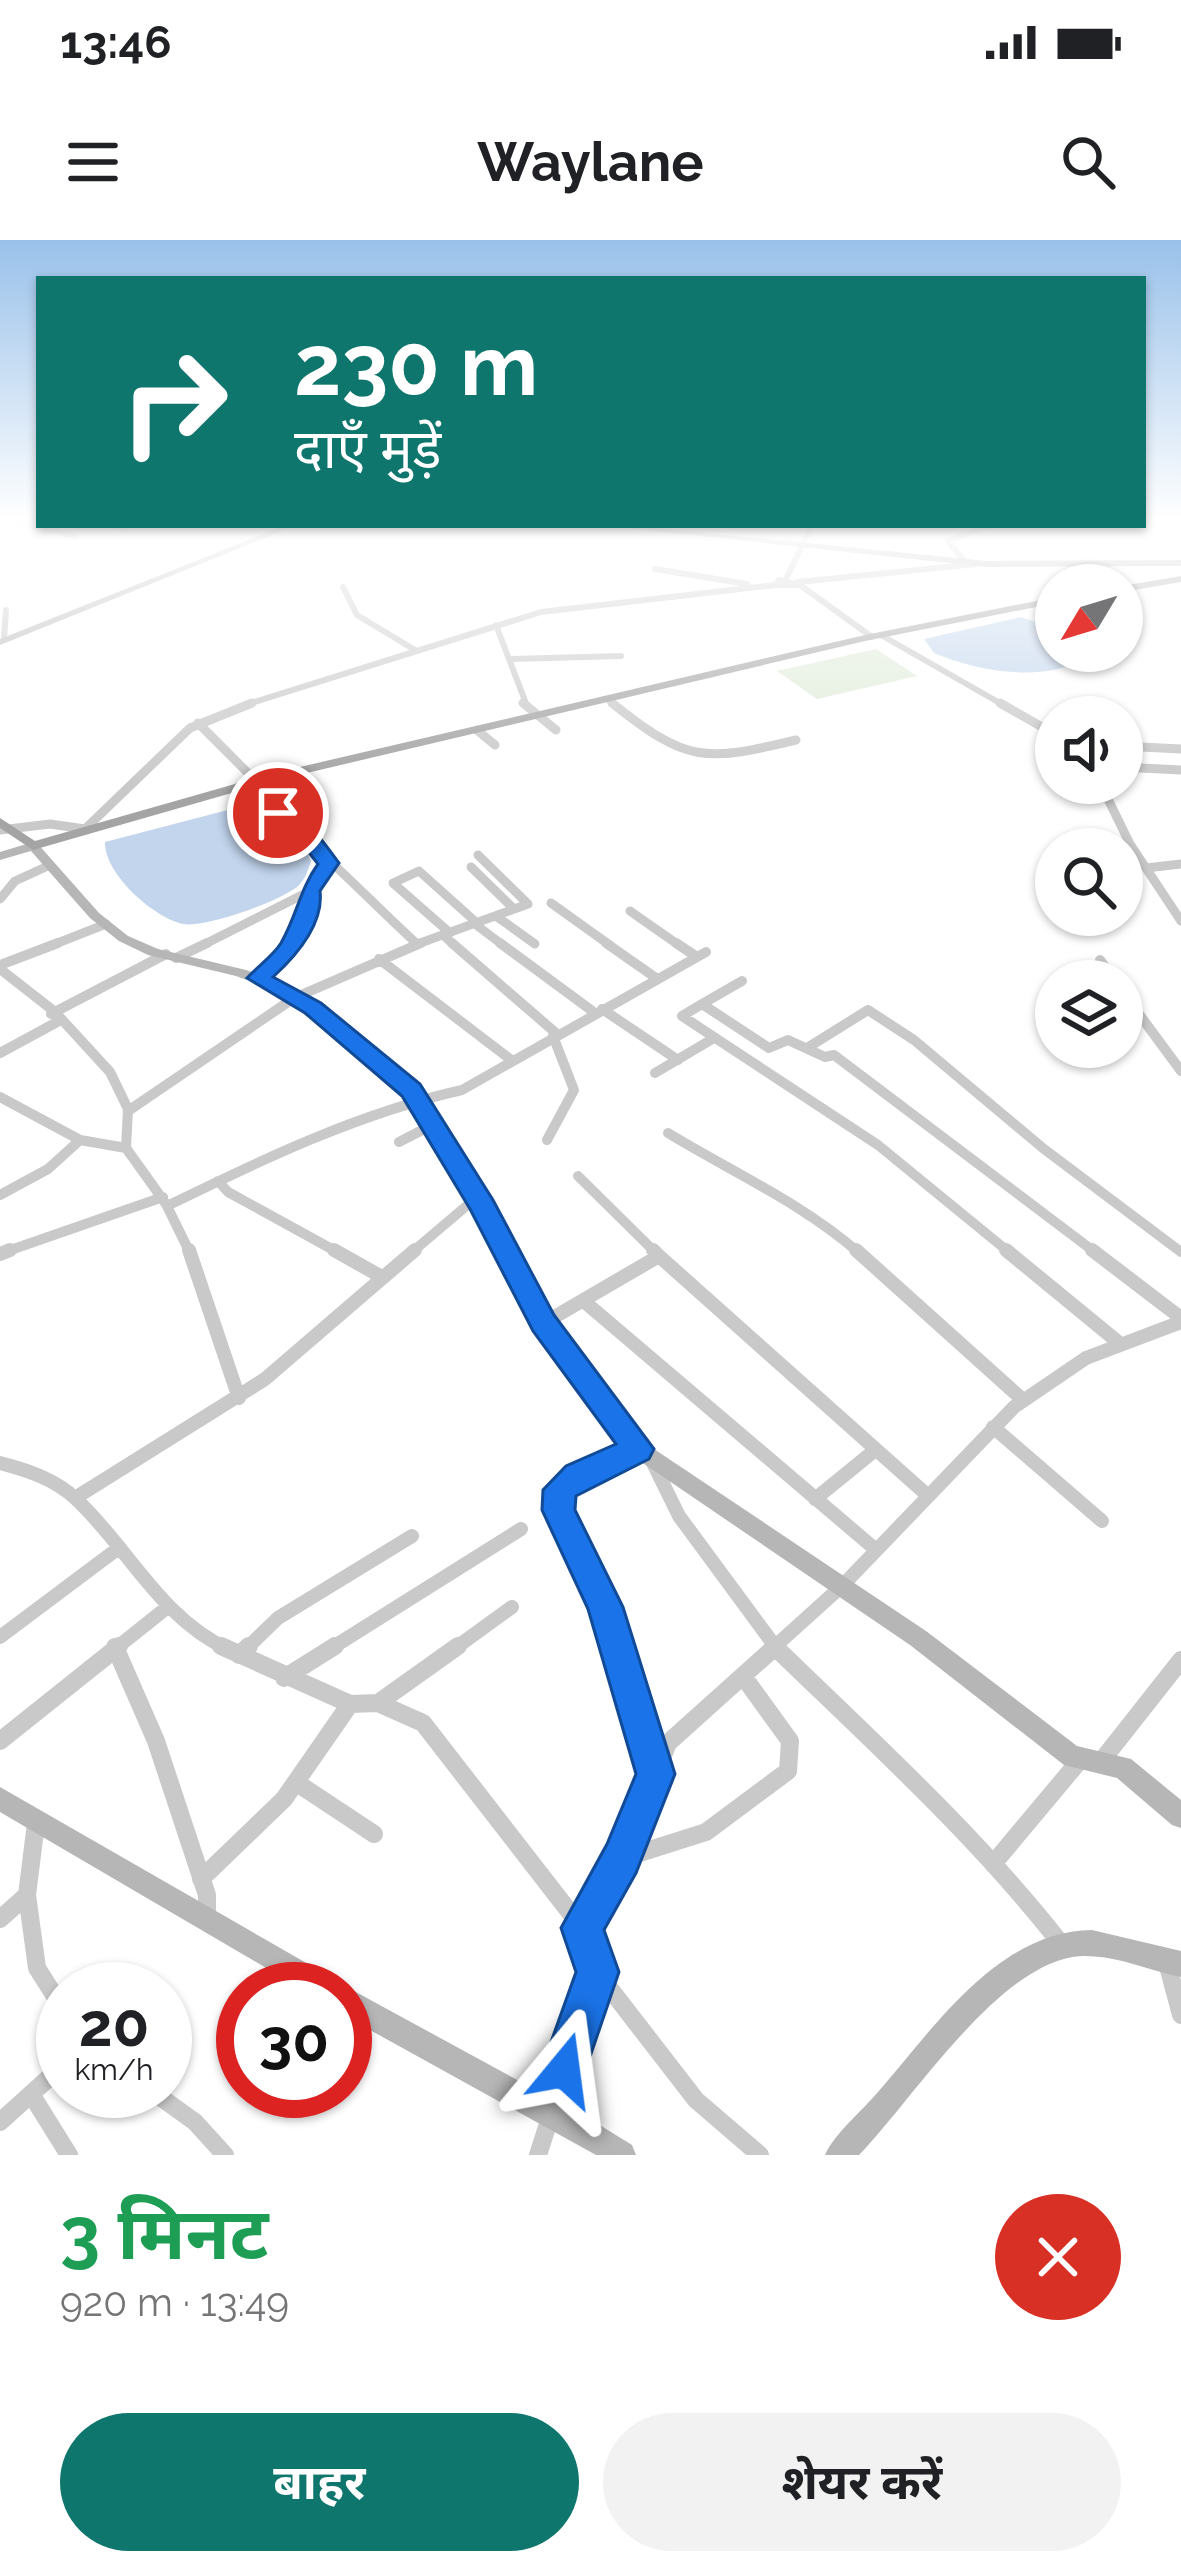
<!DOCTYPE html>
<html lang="hi">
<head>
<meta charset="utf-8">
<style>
  body { margin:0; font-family:Raleway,"Noto Sans Devanagari",sans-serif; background:#f2f2f2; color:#202124; height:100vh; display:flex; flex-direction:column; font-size:45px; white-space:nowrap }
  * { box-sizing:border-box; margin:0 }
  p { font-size:39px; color:#757577 }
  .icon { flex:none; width:66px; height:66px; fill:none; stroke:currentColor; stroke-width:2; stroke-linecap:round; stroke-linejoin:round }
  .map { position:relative; height:1915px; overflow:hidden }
  .side { display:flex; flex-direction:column; background:#fff; flex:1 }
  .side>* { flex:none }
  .top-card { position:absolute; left:36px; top:36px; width:1110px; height:252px; border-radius:0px; box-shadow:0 3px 9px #0004; background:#0f766e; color:#fff; overflow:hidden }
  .needle { width:78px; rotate:232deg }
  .buttons { position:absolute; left:1035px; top:324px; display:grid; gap:24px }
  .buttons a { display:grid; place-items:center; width:108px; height:108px; border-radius:50%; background:#fff; box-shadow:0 3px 9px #0004; font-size:60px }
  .speed { position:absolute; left:36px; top:1722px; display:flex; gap:24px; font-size:60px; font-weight:700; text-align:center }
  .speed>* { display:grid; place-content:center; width:156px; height:156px; border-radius:50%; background:#fff; box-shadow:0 3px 9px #0004; line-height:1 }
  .speed small { font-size:30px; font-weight:400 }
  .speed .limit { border:18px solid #d22; background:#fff; color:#111 }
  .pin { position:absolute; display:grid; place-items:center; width:102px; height:102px; color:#fff; margin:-51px; border:6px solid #fff; border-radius:50%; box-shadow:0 3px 12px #0007 }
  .me { position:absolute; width:132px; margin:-66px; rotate:16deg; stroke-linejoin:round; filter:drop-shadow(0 0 9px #0008) }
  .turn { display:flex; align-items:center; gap:42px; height:252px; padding:0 60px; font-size:54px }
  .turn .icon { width:156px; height:156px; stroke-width:2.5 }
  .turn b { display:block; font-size:84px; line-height:102px }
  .round { display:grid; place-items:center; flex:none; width:126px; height:126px; border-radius:63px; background:#f2f2f2 }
  .head { display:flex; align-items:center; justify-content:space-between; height:204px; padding:0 60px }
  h1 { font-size:72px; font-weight:700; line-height:90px; color:#1e9e55 }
  .button { display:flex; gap:24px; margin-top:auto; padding:24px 60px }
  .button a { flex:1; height:138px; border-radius:72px; background:#0f766e; color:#fff; font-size:48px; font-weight:700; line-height:138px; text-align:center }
  .button a+a { background:#f2f2f2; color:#202124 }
  .status { display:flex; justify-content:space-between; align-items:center; height:84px; padding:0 60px; background:#fff; direction:ltr }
  .status svg { height:33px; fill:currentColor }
  header { display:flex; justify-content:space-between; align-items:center; height:156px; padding:0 60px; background:#fff; font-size:54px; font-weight:700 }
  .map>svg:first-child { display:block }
  .green { fill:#dfebd8 }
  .water { fill:#c2d5ed }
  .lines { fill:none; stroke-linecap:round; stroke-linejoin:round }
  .minor-far4 { stroke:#c9c9c9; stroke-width:6 }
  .minor-far3 { stroke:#c9c9c9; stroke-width:9 }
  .minor-far2 { stroke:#c9c9c9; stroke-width:10 }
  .minor-far1 { stroke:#c9c9c9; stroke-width:14 }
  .minor { stroke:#c9c9c9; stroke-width:18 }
  .secondary { fill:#b6b6b6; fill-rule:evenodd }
  .primary { fill:#a4a4a4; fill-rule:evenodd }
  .route { fill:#1a73e8; stroke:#114b97; stroke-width:3 }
</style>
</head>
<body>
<div class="status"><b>13:46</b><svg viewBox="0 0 49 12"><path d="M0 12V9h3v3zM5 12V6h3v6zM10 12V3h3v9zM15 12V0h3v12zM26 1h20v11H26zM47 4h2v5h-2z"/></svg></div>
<header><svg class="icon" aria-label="menu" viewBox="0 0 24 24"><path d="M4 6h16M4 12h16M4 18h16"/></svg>Waylane<svg class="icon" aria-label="search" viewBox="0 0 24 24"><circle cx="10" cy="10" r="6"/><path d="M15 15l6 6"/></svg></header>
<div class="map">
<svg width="1181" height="1915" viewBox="0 0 1181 1915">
  <rect width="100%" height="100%" fill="#fff"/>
  <!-- green -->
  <path class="green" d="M876,409L917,436L817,459L777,431Z"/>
  <!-- water -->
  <path class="water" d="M1021,377L1056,389V411H1085L1086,417C1047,444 975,431 934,413L924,399Z
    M243,566L299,595L311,621C308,630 305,640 298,646C281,661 206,688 184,684C153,678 104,633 105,602Z"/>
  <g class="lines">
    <!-- minor-far4 -->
    <path class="minor-far4" d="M0,278L75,296
      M108,285L125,290
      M965,322L948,301L990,285
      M655,329L747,344
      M786,339L812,285
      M779,340L800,345H775Z
      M798,342L976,324
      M800,345L872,397
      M343,347L357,375L415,410
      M496,385L527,466
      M881,395L1005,466
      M4,398L6,370
      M511,419L621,416
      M607,459L616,466
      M242,466L541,372L775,345"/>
    <!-- minor-far3 -->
    <path class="minor-far3" d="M523,463L556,490
      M612,463C687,523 704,522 796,500
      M1000,463L1056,495
      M198,483L257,542
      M477,490L495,505
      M1122,506L1181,509
      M1122,527L1181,530
      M1100,543L1130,604L1181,681
      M238,547C306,591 357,649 417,704
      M0,590L50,584L85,589L190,488L252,463
      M471,627L514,669
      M1146,628L1181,624
      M0,659L15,641L50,625
      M551,663L611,706
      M630,671L680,706
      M496,676L535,704
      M475,684L504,706
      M450,693L393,643L419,631L477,683
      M443,695L455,706
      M50,706L106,684
      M201,706L310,651L329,623
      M290,706L309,674L310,651
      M412,706L528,664L478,615"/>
    <!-- minor-far2 -->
    <path class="minor-far2" d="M452,703L557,794
      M500,703L595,773
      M606,703L656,738
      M676,703L697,717
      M176,718L207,703
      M379,719L510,819
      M1100,720L1115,741
      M0,725L58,703
      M0,729L55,772L110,832L128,869L126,908L166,964L190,1013
      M259,738L293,703
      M742,741L702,764L769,808L788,800L825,817L834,815L1096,1013
      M1122,751L1181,831
      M702,764L682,776L878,905L1010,1013
      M602,769L678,820
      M51,774L166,714
      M807,808L868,770L914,800L1044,909L1181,1012
      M0,813L59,781
      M655,833L714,798
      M0,857L80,900L126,908
      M128,871L294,758L421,703
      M668,893C732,932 804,964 859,1013
      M547,900L574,850L553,796
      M399,902L434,884
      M578,936L656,1013
      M218,941L228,952L339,1013
      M0,955L48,929L80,900
      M167,966C261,920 359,873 462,850L706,712
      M2,1013L163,957
      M411,1013L477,957"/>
    <!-- minor-far1 -->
    <path class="minor-far1" d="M189,1010L239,1158
      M334,1010L382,1037
      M856,1010L1023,1160
      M1006,1010L1118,1102
      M1092,1010L1181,1078
      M0,1014L10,1010
      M659,1016L926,1254
      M586,1063L875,1309
      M544,1083L659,1016L653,1010
      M993,1187L1102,1281
      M651,1219L679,1276L777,1409
      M0,1223C27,1230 55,1239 76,1259C127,1306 161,1379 228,1409
      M75,1258L265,1139L415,1010
      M815,1259L874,1211
      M0,1397L116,1310
      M115,1409L169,1366
      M246,1409L278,1378L412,1296
      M330,1409L521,1289
      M454,1409L512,1367
      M618,1409C604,1362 558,1294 560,1250L577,1236L638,1209
      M772,1409L843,1345L1014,1167L1086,1118L1181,1082"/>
    <!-- minor -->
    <path class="minor" d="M221,1406L350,1464L378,1463L423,1483L582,1688L597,1732L696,1860L760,1915
      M617,1406L655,1533
      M774,1406C873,1502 977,1596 1062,1705
      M115,1407L156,1501L207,1655V1677
      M239,1415L249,1406
      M284,1438L335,1406
      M378,1463L458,1406
      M0,1501L119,1406
      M1103,1519L1181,1420
      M300,1545L374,1594
      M621,1619L706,1592L788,1531L790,1501L743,1436
      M993,1624L1080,1520
      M201,1639L284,1559L350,1464
      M27,1655L37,1728L63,1769
      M0,1679L27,1655L36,1583
      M582,1688L621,1619L668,1503L776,1406
      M1166,1719L1181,1775
      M63,1825L31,1854L69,1915
      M152,1851L195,1882L225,1915
      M0,1882L31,1854
      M538,1915L597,1732"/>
    <!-- secondary -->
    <path class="secondary" d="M286,285H297L0,405V399Z
      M599,285H627L987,321L1181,320V326L987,327Z
      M33,602L37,603L99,673L128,696L158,709L246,730L284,744L332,773L398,829L436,873L550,1078L645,1203L926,1391L1077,1506L1131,1519L1181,1560V1588L1172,1585L1117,1538L1064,1525L910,1405L631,1215L538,1088L422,875L388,836L322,779L274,750L236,736L148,715L119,701L90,678L31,611L0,620V612Z
      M0,1547L336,1740L340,1749L345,1747L354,1751L598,1884L632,1905L636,1915H596L370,1790L345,1775V1749H302L0,1572Z
      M1092,1690L1181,1711V1737C1148,1730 1115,1715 1082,1716C1000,1720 913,1860 859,1915H825C834,1894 862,1871 878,1852C934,1788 998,1691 1092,1690Z"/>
    <!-- primary -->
    <path class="primary" d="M1181,336V342L1122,352V346Z
      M1056,357V363L865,401L273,541L33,610L0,588V578L35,601L270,534L865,395Z"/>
  </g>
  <!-- sky -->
  <linearGradient id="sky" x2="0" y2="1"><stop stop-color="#99c1ea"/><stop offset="0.51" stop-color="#fff"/><stop offset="1" stop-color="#fff" stop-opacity="0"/></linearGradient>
  <rect width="1181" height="546" fill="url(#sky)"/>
  <!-- route -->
  <path class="route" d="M271,569C301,566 323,602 339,623L320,651C324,684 296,716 273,737L321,763L420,844L493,960L554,1075L654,1209L649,1219L576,1256L575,1270L623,1367L675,1534L636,1633L604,1690L619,1732L580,1846L564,1853L548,1846L541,1830L576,1732L561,1688L607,1604L636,1534L588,1369L542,1270L543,1250L566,1226L616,1204L533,1091L470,969L402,856L305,773L247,738C258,726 273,716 281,703C297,675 300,649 318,624L292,591L271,577Z"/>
</svg>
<div class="buttons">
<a><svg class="needle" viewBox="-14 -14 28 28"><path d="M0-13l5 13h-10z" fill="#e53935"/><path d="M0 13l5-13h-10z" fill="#757577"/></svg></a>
<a><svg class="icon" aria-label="sound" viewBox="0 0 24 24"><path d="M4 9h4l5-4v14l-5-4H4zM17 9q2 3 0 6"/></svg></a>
<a><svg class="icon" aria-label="search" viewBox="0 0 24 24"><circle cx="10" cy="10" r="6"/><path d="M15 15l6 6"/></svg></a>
<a><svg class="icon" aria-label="layers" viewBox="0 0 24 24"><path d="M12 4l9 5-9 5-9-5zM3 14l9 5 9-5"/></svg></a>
</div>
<div class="speed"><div>20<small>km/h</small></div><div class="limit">30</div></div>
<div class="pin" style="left:278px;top:573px;background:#d93025"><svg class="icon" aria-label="arrive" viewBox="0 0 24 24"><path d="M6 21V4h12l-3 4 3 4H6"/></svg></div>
<svg class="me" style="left:564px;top:1830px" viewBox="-20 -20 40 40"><path d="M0-17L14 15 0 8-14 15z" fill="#1a73e8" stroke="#fff" stroke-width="4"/></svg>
<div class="top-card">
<div class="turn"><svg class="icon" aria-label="right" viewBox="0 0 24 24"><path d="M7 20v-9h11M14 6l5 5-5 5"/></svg><div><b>230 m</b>दाएँ मुड़ें</div></div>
</div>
</div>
<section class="side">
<div class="head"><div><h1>3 मिनट</h1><p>920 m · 13:49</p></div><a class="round" style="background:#d93025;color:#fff"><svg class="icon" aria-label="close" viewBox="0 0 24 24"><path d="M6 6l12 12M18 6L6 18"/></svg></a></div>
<div class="button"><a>बाहर</a><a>शेयर करें</a></div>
</section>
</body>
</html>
